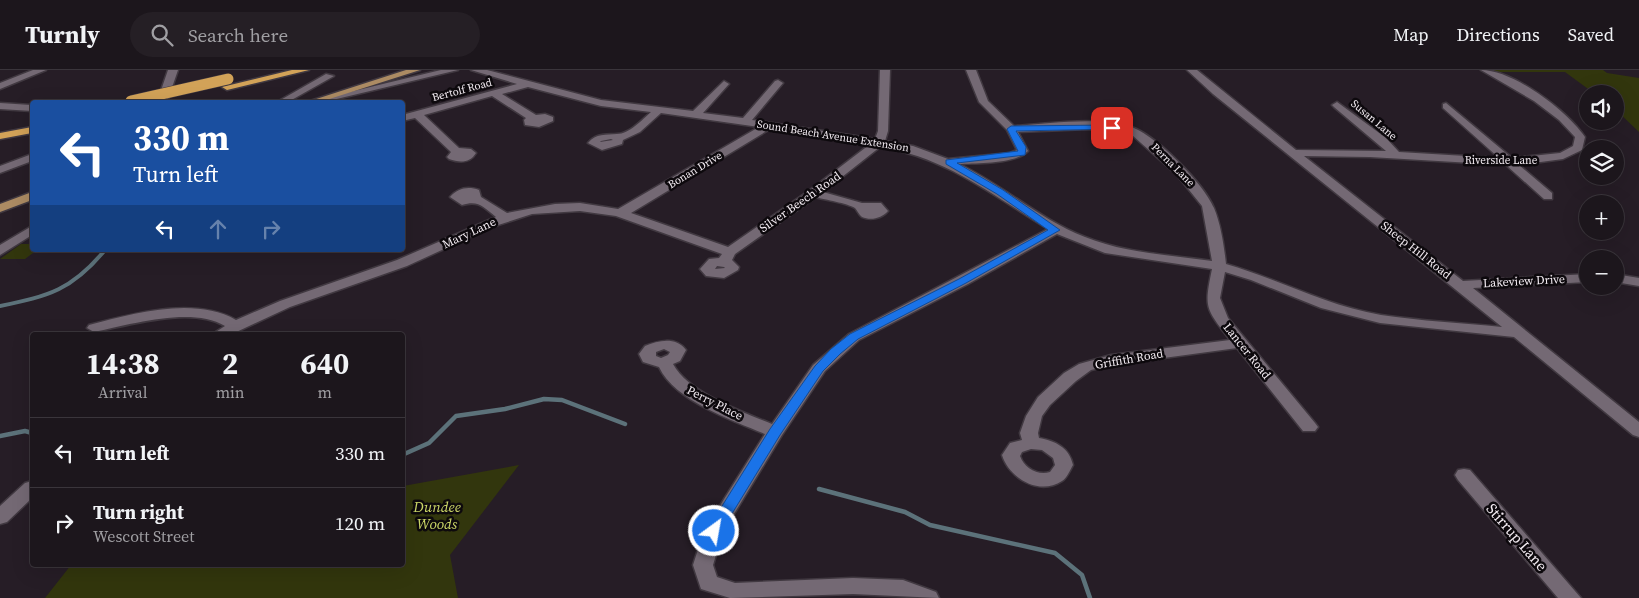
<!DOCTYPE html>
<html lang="en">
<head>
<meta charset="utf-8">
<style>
  body { margin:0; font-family:"Source Serif 4",serif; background:#251f25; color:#f1f3f6; height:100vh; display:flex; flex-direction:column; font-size:19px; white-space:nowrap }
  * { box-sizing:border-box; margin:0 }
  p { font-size:16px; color:#a09fa3 }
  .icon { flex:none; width:28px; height:28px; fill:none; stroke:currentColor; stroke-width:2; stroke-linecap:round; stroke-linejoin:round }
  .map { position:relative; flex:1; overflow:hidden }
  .side { position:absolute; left:30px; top:262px; width:375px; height:235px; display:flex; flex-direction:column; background:#1c161c; border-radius:5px; box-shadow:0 5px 20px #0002,0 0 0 1px #3a353b }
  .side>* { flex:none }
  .guide { position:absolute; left:30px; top:30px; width:375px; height:152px; border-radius:5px; box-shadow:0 5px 20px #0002,0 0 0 1px #3a353b; background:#1a4fa0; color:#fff; overflow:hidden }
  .tools { position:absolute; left:1579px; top:15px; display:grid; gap:10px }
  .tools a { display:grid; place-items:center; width:45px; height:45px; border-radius:50%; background:#1c161c; box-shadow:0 5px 20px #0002,0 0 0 1px #3a353b; font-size:25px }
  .pin { position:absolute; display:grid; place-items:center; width:42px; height:42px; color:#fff; margin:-21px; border-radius:10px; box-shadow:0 2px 8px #0006 }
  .me { position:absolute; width:55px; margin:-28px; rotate:32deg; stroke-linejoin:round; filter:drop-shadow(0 0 4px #0008) }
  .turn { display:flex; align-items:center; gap:18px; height:105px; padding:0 20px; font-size:22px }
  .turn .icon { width:65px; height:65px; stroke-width:2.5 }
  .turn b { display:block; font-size:35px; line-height:42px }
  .lanes { display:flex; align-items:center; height:48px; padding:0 20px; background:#0003; justify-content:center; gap:25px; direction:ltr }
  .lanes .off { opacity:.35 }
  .eta { display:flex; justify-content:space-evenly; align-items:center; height:85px; text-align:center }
  .eta b { font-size:30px; font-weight:700; line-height:35px }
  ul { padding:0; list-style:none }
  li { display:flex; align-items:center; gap:15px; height:70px; padding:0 20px; border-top:1px solid #3a353b }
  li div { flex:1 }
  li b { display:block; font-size:19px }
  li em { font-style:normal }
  header { display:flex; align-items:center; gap:30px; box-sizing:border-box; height:70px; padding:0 25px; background:#1c161c; border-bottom:1px solid #3a353b }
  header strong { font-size:24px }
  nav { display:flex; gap:28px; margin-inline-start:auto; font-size:18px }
  .search { width:350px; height:45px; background:#251f25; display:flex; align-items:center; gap:12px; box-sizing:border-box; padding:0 18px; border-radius:28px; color:#a09fa3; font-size:19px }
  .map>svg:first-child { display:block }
  .green { fill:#32360d }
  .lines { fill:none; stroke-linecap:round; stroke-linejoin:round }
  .stream-far1 { stroke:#5c727a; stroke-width:4 }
  .stream { stroke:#5c727a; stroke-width:4.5 }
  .minor-casing { stroke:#413941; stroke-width:3 }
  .major-casing { stroke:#413941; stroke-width:3 }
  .highway-casing { stroke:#413941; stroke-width:3 }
  .minor { fill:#746974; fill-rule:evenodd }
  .major { fill:#ac8b63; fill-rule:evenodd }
  .highway { fill:#d2a258; fill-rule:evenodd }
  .highway-bridge-casing { stroke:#413941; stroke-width:12; stroke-linecap:butt }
  .highway-bridge { stroke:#d2a258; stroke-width:11 }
  .route { fill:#1a73e8; stroke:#114b97 }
  .labels { text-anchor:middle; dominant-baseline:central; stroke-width:5; stroke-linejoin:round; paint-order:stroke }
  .far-street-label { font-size:11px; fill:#f3ecf2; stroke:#0d090d }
  .street-label { font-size:12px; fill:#f3ecf2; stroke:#0d090d }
  .near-park-label { font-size:15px; font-style:italic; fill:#cbd667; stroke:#0d090d }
  .near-street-label { font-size:15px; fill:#f3ecf2; stroke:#0d090d }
</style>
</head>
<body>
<header>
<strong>Turnly</strong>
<div class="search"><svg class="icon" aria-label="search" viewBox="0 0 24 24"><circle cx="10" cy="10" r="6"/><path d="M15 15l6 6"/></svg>Search here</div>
<nav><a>Map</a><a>Directions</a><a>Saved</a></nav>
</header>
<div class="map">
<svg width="1639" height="528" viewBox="0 0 1639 528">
  <rect width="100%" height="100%" fill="#261d26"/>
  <!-- green -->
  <path class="green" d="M1491,0H1603L1607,3L1639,8V62L1615,39V24H1595L1565,2H1496Z
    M21,174H32V180H37L25,189H0Z
    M519,395L450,485L458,528H45L71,495H402L403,416Z"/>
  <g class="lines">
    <!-- stream-far1 -->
    <path class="stream-far1" d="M0,236C49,226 72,220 105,180"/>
    <!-- stream -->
    <path class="stream" d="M0,366L25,361L32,363
      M402,385L429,373L456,346L505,339L544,329L562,330L625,354
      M819,419L905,442L930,455L1055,483L1082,505L1090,528"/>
    <!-- minor casing -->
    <g class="minor-casing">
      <path id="minor" d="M33,0H46L0,19V13Z
        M168,0H178L167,32H157Z
        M441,0H458L324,32H308Z
        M471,0H487L601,30L693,41L724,11L729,14L703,43L743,48L775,11L778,10L783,13L752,50L875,69L878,61L880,0H890L888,61L885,71L913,76L948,89L1010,83L1017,80L1007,60L979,32L966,0H976L988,31L1014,56C1048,54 1099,46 1131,57C1156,65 1204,114 1214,138C1221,155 1224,176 1226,194C1278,209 1327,236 1381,245C1421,251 1462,253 1502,257L1213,24L1187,0H1197L1296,80L1386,81L1334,37L1332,35L1337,32L1386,68L1399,82L1499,88L1443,38V34L1446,33L1512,88L1560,83L1573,76L1575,67L1559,50L1534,31L1481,0C1514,0 1567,41 1585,67L1582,80L1563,89L1519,95L1552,123V129H1544L1506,95L1370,87L1304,86L1463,211L1588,204V212L1473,218L1639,352V367L1633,365L1514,267L1380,253L1321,238L1251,210L1225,202L1220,228L1228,248L1315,353L1318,357L1315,361H1303L1237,278L1112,295L1091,300L1076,311L1050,335L1042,346L1038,363L1039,368C1055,371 1069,377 1073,395C1070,400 1067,408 1062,411C1039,426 1009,408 1002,385L1010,373L1022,370L1020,363L1026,346L1038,327L1064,303L1079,294L1111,285L1230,270C1205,238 1204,238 1212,199L1105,183L1057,164L968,214L859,270L825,301L782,365L723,462L713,495L717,507L735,513L853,508L903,510L936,522L939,528L853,524L730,528L701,519L693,495L704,461L765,364C732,350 675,331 659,297L643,292L639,284L645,276C658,271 675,266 686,280L680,291L673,294C688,323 743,342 772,354L813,295L849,264L1048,159C992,125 946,87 880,77L823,122L862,133H881L888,141C882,148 871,151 862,147C859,145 857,140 855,138C847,133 825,130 816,127L735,184L732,190L739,197L738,200L724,208L706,206L700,199L709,189L719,188L722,184L616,146L580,141L532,144L492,157L407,196L290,237L230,265H211L225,256C191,236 130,255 94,262L87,258L89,255C132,244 194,226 236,250L280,231L397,190L496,147C483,137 479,130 462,135L450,127C458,118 468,116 479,120L481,127L507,143L555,134L580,133L618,139L759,57L661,43L640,62L623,70L622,74L602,80L588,73C596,63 606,65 617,64C629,64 642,50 651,42L601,36L528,17L502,24L536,45L545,44L553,47V51L539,57L525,55L524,50L526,48L492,26L424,45L459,78L471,79L476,83C470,93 460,93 449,89L447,87L451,82L415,48L402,51V45L517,14ZM770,59L869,75L810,120L728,177L631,143ZM1087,59L1116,60L1132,65L1177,105L1202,136L1212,191C1170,185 1124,183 1085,167C1039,149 1003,115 959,94C977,93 1016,94 1028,81L1018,62ZM611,69L613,70L600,72L601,71ZM717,196L724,197L725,198L715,199ZM664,279L670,282L668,285L661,288L656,286V282ZM1031,379L1042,380L1053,388L1055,395L1050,402C1038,406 1024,398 1020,386L1022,382Z
        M326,4L334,6L288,32H277Z
        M0,33L31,35L32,41L0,39Z
        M32,84V91L0,103V96Z
        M32,156V165L0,185V175Z
        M1615,204L1639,208V216L1615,212Z
        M1464,399L1470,400L1581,528H1558L1458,410L1455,405L1458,400Z
        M32,411V428L7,452L0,454V436L25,413Z"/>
    </g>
    <!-- major casing -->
    <g class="major-casing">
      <path id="major" d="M406,0H420L320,32H307Z
        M32,122V130L0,142V134Z"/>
    </g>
    <!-- highway casing -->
    <g class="highway-casing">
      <path id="highway" d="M292,0H309L227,20L222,17Z
        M32,57V63L0,69V63Z"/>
    </g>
    <!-- minor -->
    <use href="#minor" class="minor"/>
    <!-- major -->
    <use href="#major" class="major"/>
    <!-- highway -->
    <use href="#highway" class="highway"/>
    <!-- highway-bridge casing -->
    <g class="highway-bridge-casing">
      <path id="highway-bridge" d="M131,31L228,9"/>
    </g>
    <!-- highway-bridge -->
    <use href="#highway-bridge" class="highway-bridge"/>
  </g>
  <!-- route -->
  <path class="route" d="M1112,55L1116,58L1115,59L1016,61L1026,77L1025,85L957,93L1003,120L1060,160L966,213L858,269L840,284L823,301L780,365L719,465H709L706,461L709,457L770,359L815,296L831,279L850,264L959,209L1048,160L997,124L946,94V90L1018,81L1007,59L1011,56Z"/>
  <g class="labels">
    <!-- far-street labels -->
    <g class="far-street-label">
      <text transform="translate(462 20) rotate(-15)">Bertolf Road</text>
      <text transform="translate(1374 50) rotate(40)">Susan Lane</text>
      <text transform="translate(833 66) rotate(9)">Sound Beach Avenue Extension</text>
      <text x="1501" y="90">Riverside Lane</text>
      <text transform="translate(1173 95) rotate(45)">Perna Lane</text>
      <text transform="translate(695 100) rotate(-31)">Bonan Drive</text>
    </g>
    <!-- street labels -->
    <g class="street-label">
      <text transform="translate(800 132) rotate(-35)">Silver Beech Road</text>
      <text transform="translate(469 163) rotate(-25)">Mary Lane</text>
      <text transform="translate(1416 180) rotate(38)">Sheep Hill Road</text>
      <text transform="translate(1524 211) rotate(-3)">Lakeview Drive</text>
      <text transform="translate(1247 281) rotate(51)">Lancer Road</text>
      <text transform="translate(1129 289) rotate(-10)">Griffith Road</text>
      <text transform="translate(715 333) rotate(27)">Perry Place</text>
    </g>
    <!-- near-park labels -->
    <g class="near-park-label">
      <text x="437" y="436">Dundee<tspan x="437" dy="17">Woods</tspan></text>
    </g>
    <!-- near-street labels -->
    <g class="near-street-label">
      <text transform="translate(1517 467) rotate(49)">Stirrup Lane</text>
    </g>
  </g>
</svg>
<div class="tools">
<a><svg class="icon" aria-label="sound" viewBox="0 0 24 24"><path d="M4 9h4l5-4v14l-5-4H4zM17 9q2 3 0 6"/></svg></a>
<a><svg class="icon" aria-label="layers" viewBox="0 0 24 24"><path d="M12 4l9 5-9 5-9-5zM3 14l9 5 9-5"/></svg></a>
<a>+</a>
<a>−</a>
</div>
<div class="pin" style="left:1112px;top:58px;background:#d93025"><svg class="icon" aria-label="arrive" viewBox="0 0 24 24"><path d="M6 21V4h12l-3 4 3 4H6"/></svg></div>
<svg class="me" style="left:714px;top:461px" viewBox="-20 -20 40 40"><circle r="17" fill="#1a73e8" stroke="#fff" stroke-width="3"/><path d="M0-11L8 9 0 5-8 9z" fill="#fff"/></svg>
<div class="guide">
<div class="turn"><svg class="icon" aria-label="left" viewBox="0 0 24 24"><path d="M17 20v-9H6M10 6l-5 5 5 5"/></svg><div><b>330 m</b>Turn left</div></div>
<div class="lanes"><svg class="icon" aria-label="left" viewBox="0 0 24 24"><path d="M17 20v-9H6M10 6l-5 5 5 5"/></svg><svg class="icon off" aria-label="ahead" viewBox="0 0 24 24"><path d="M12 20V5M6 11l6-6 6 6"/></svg><svg class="icon off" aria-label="right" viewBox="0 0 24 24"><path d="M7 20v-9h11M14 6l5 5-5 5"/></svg></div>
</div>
<section class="side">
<div class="eta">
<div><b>14:38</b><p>Arrival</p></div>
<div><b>2</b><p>min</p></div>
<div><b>640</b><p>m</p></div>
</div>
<ul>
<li><svg class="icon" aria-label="left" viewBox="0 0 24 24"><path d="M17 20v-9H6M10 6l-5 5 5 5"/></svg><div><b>Turn left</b></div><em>330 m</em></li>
<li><svg class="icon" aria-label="right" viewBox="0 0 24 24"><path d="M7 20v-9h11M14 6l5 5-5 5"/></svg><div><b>Turn right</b><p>Wescott Street</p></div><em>120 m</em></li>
</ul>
</section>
</div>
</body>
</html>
